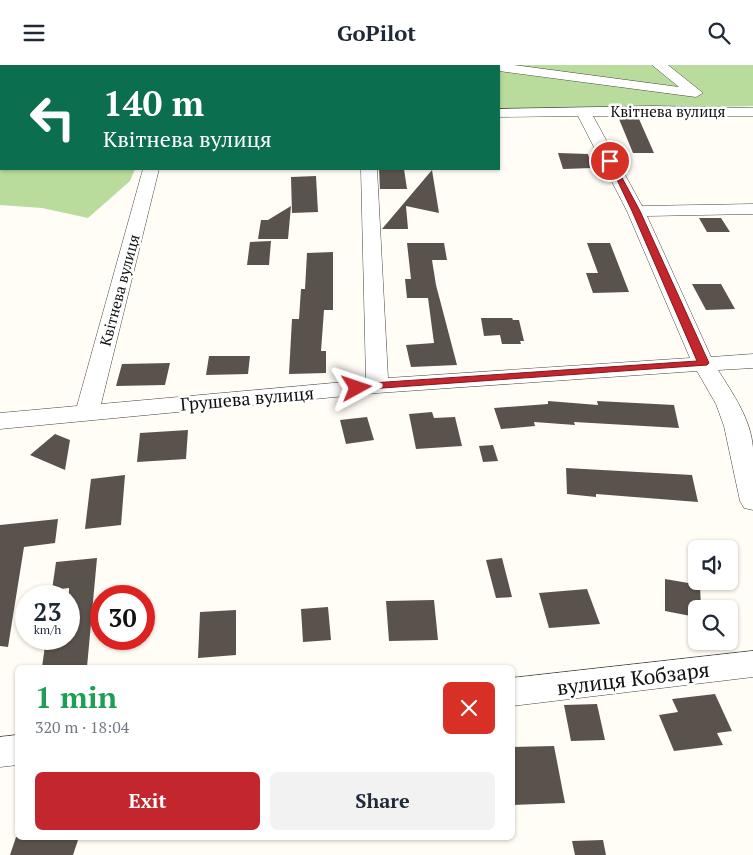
<!DOCTYPE html>
<html lang="en">
<head>
<meta charset="utf-8">
<style>
  body { margin:0; font-family:"PT Serif",serif; background:#f2f2f3; color:#1f2937; height:100vh; display:flex; flex-direction:column; font-size:19px; white-space:nowrap }
  * { box-sizing:border-box; margin:0 }
  p { font-size:16px; color:#747a83 }
  .icon { flex:none; width:28px; height:28px; fill:none; stroke:currentColor; stroke-width:2; stroke-linecap:round; stroke-linejoin:round }
  .map { position:relative; flex:1; overflow:hidden }
  .panel { position:absolute; left:15px; top:600px; width:500px; height:175px; display:flex; flex-direction:column; background:#fff; border-radius:8px; box-shadow:0 1px 4px #0004 }
  .panel>* { flex:none }
  .banner { position:absolute; left:0px; top:0px; width:500px; height:105px; box-shadow:0 1px 4px #0004; background:#0b6e4f; color:#fff; overflow:hidden }
  .tools { position:absolute; left:688px; top:475px; display:grid; gap:10px }
  .tools a { display:grid; place-items:center; width:50px; height:50px; border-radius:8px; background:#fff; box-shadow:0 1px 4px #0004; font-size:25px }
  .speed { position:absolute; left:15px; top:520px; display:flex; gap:10px; font-size:25px; font-weight:700; text-align:center }
  .speed>* { display:grid; place-content:center; width:65px; height:65px; border-radius:50%; background:#fff; box-shadow:0 1px 4px #0004; line-height:1 }
  .speed small { font-size:12px; font-weight:400 }
  .speed .limit { border:8px solid #d22; background:#fff; color:#111 }
  .pin { position:absolute; display:grid; place-items:center; width:42px; height:42px; color:#fff; margin:-21px; border:2px solid #fff; border-radius:50%; box-shadow:0 1px 5px #0007 }
  .me { position:absolute; width:55px; margin:-28px; rotate:85deg; stroke-linejoin:round; filter:drop-shadow(0 0 4px #0008) }
  .turn { display:flex; align-items:center; gap:18px; height:105px; padding:0 20px; font-size:22px }
  .turn .icon { width:65px; height:65px; stroke-width:2.5 }
  .turn b { display:block; font-size:35px; line-height:42px }
  .round { display:grid; place-items:center; flex:none; width:52px; height:52px; border-radius:8px; background:#f2f2f3 }
  .overview { display:flex; align-items:center; justify-content:space-between; height:85px; padding:0 20px }
  h1 { font-size:30px; font-weight:700; line-height:38px; color:#1e9e55 }
  .action { display:flex; gap:10px; margin-top:auto; padding:10px 20px }
  .action a { flex:1; height:58px; border-radius:8px; background:#c4262e; color:#fff; font-size:20px; font-weight:700; line-height:58px; text-align:center }
  .action a+a { background:#f2f2f3; color:#1f2937 }
  header { display:flex; justify-content:space-between; align-items:center; height:65px; padding:0 20px; background:#fff; font-size:22px; font-weight:700 }
  .map>svg:first-child { display:block }
  .forest { fill:#b9dc9c }
  .building { fill:#5a524d }
  .lines { fill:none; stroke-linecap:round; stroke-linejoin:round }
  .minor-casing { stroke:#444; stroke-width:1 }
  .minor { fill:#fff; fill-rule:evenodd }
  .route { fill:#c4262e; stroke:#7f191e }
  .labels { text-anchor:middle; dominant-baseline:central; stroke-width:5; stroke-linejoin:round; paint-order:stroke }
  .far-street-label { font-size:15px; fill:#111; stroke:#fff }
  .street-label { font-size:18px; fill:#111; stroke:#fff }
  .near-street-label { font-size:21px; fill:#111; stroke:#fff }
</style>
</head>
<body>
<header><svg class="icon" aria-label="menu" viewBox="0 0 24 24"><path d="M4 6h16M4 12h16M4 18h16"/></svg>GoPilot<svg class="icon" aria-label="search" viewBox="0 0 24 24"><circle cx="10" cy="10" r="6"/><path d="M15 15l6 6"/></svg></header>
<div class="map">
<svg width="753" height="790" viewBox="0 0 753 790">
  <rect width="100%" height="100%" fill="#fffdf5"/>
  <!-- forest -->
  <path class="forest" d="M201,0H753V41L499,48V1Z
    M0,79L1,104H135L130,116L88,153L42,143L0,140Z"/>
  <!-- building -->
  <path class="building" d="M619,54H639L654,88H633Z
    M558,88L588,89L592,103L563,104Z
    M379,104H404L407,124H380Z
    M432,105L439,148L406,141L408,164H382Z
    M316,111L318,147L292,148L291,112Z
    M291,141L288,174H258L261,155H268Z
    M699,153H721L730,167H707Z
    M271,176L269,200H247L250,177Z
    M407,178H444L447,195H432L436,220L457,300L411,302L406,280L434,278L428,233H407L405,214H411Z
    M587,178H610L629,227L593,228L586,208H598Z
    M333,187V245H324L321,286H326V308L289,309L292,254H299L301,224H305L307,188Z
    M692,219H721L735,244L706,245Z
    M481,253H512L513,255H519L524,276H520L521,279H502L500,270L484,271Z
    M209,291H250L248,309L206,310Z
    M170,298L165,320L116,321L122,299Z
    M548,336L598,340L597,336L674,340L679,363L574,357L575,360L534,357L535,361L501,364L494,343L548,339Z
    M432,347L434,353L455,352L462,381L416,384L409,349Z
    M367,352L374,375L346,379L340,355Z
    M188,365L186,394L137,397L140,368Z
    M55,369L70,375L65,405L30,390Z
    M493,380L498,396L483,397L479,381Z
    M566,403L692,410L698,437L596,429V432L567,429Z
    M125,410L121,460L85,464L91,414Z
    M58,454L55,478L24,482L8,582L0,581V460Z
    M97,493L87,602H42L46,574H69V523L52,525L56,497Z
    M502,493L512,532L496,533L486,495Z
    M665,514L700,520L701,544H696V552L665,546Z
    M587,524L600,559L549,563L539,528Z
    M434,535L438,575L389,576L386,536Z
    M328,542L331,575L303,577L301,544Z
    M236,545V590L198,593L200,547Z
    M715,629L732,666L717,668L723,680L674,686L659,650L678,647L672,634Z
    M597,639L605,675L571,676L564,640Z
    M554,681L565,738L512,740V682Z
    M16,772H79L73,790H10Z
    M603,775L606,790H575L572,776Z"/>
  <g class="lines">
    <!-- minor casing -->
    <g class="minor-casing">
      <path id="minor" d="M494,0H514L679,22L652,0H668L703,28L696,32L499,6V1Z
        M653,41L753,43V51H593L642,141L753,139V149L647,151L711,292L753,289V303L718,305C733,329 751,354 753,383C753,403 753,425 753,445L744,443L740,436L724,361L716,339L697,306L377,328L0,364V348L77,341L143,104H159L101,339L366,315L361,104H377L388,313L690,293L627,146L578,51L499,52V44Z
        M753,586V612L512,641V613Z
        M18,670V700L0,702V672Z"/>
    </g>
    <!-- minor -->
    <use href="#minor" class="minor"/>
  </g>
  <!-- route -->
  <path class="route" d="M607,94L613,96L640,146L709,298L707,300L354,325L352,323L357,319L697,296L632,146Z"/>
  <g class="labels">
    <!-- far-street labels -->
    <g class="far-street-label">
      <text x="668" y="46">Квітнева вулиця</text>
      <text transform="translate(119 225) rotate(-75)">Квітнева вулиця</text>
    </g>
    <!-- street labels -->
    <g class="street-label">
      <text transform="translate(247 333) rotate(-5)">Грушева вулиця</text>
    </g>
    <!-- near-street labels -->
    <g class="near-street-label">
      <text transform="translate(633 613) rotate(-7)">вулиця Кобзаря</text>
    </g>
  </g>
</svg>
<div class="tools">
<a><svg class="icon" aria-label="sound" viewBox="0 0 24 24"><path d="M4 9h4l5-4v14l-5-4H4zM17 9q2 3 0 6"/></svg></a>
<a><svg class="icon" aria-label="search" viewBox="0 0 24 24"><circle cx="10" cy="10" r="6"/><path d="M15 15l6 6"/></svg></a>
</div>
<div class="speed"><div>23<small>km/h</small></div><div class="limit">30</div></div>
<div class="pin" style="left:610px;top:96px;background:#d93025"><svg class="icon" aria-label="arrive" viewBox="0 0 24 24"><path d="M6 21V4h12l-3 4 3 4H6"/></svg></div>
<svg class="me" style="left:357px;top:323px" viewBox="-20 -20 40 40"><path d="M0-17L14 15 0 8-14 15z" fill="#c4262e" stroke="#fff" stroke-width="4"/></svg>
<div class="banner">
<div class="turn"><svg class="icon" aria-label="left" viewBox="0 0 24 24"><path d="M17 20v-9H6M10 6l-5 5 5 5"/></svg><div><b>140 m</b>Квітнева вулиця</div></div>
</div>
<section class="panel">
<div class="overview"><div><h1>1 min</h1><p>320 m · 18:04</p></div><a class="round" style="background:#d93025;color:#fff"><svg class="icon" aria-label="close" viewBox="0 0 24 24"><path d="M6 6l12 12M18 6L6 18"/></svg></a></div>
<div class="action"><a>Exit</a><a>Share</a></div>
</section>
</div>
</body>
</html>
